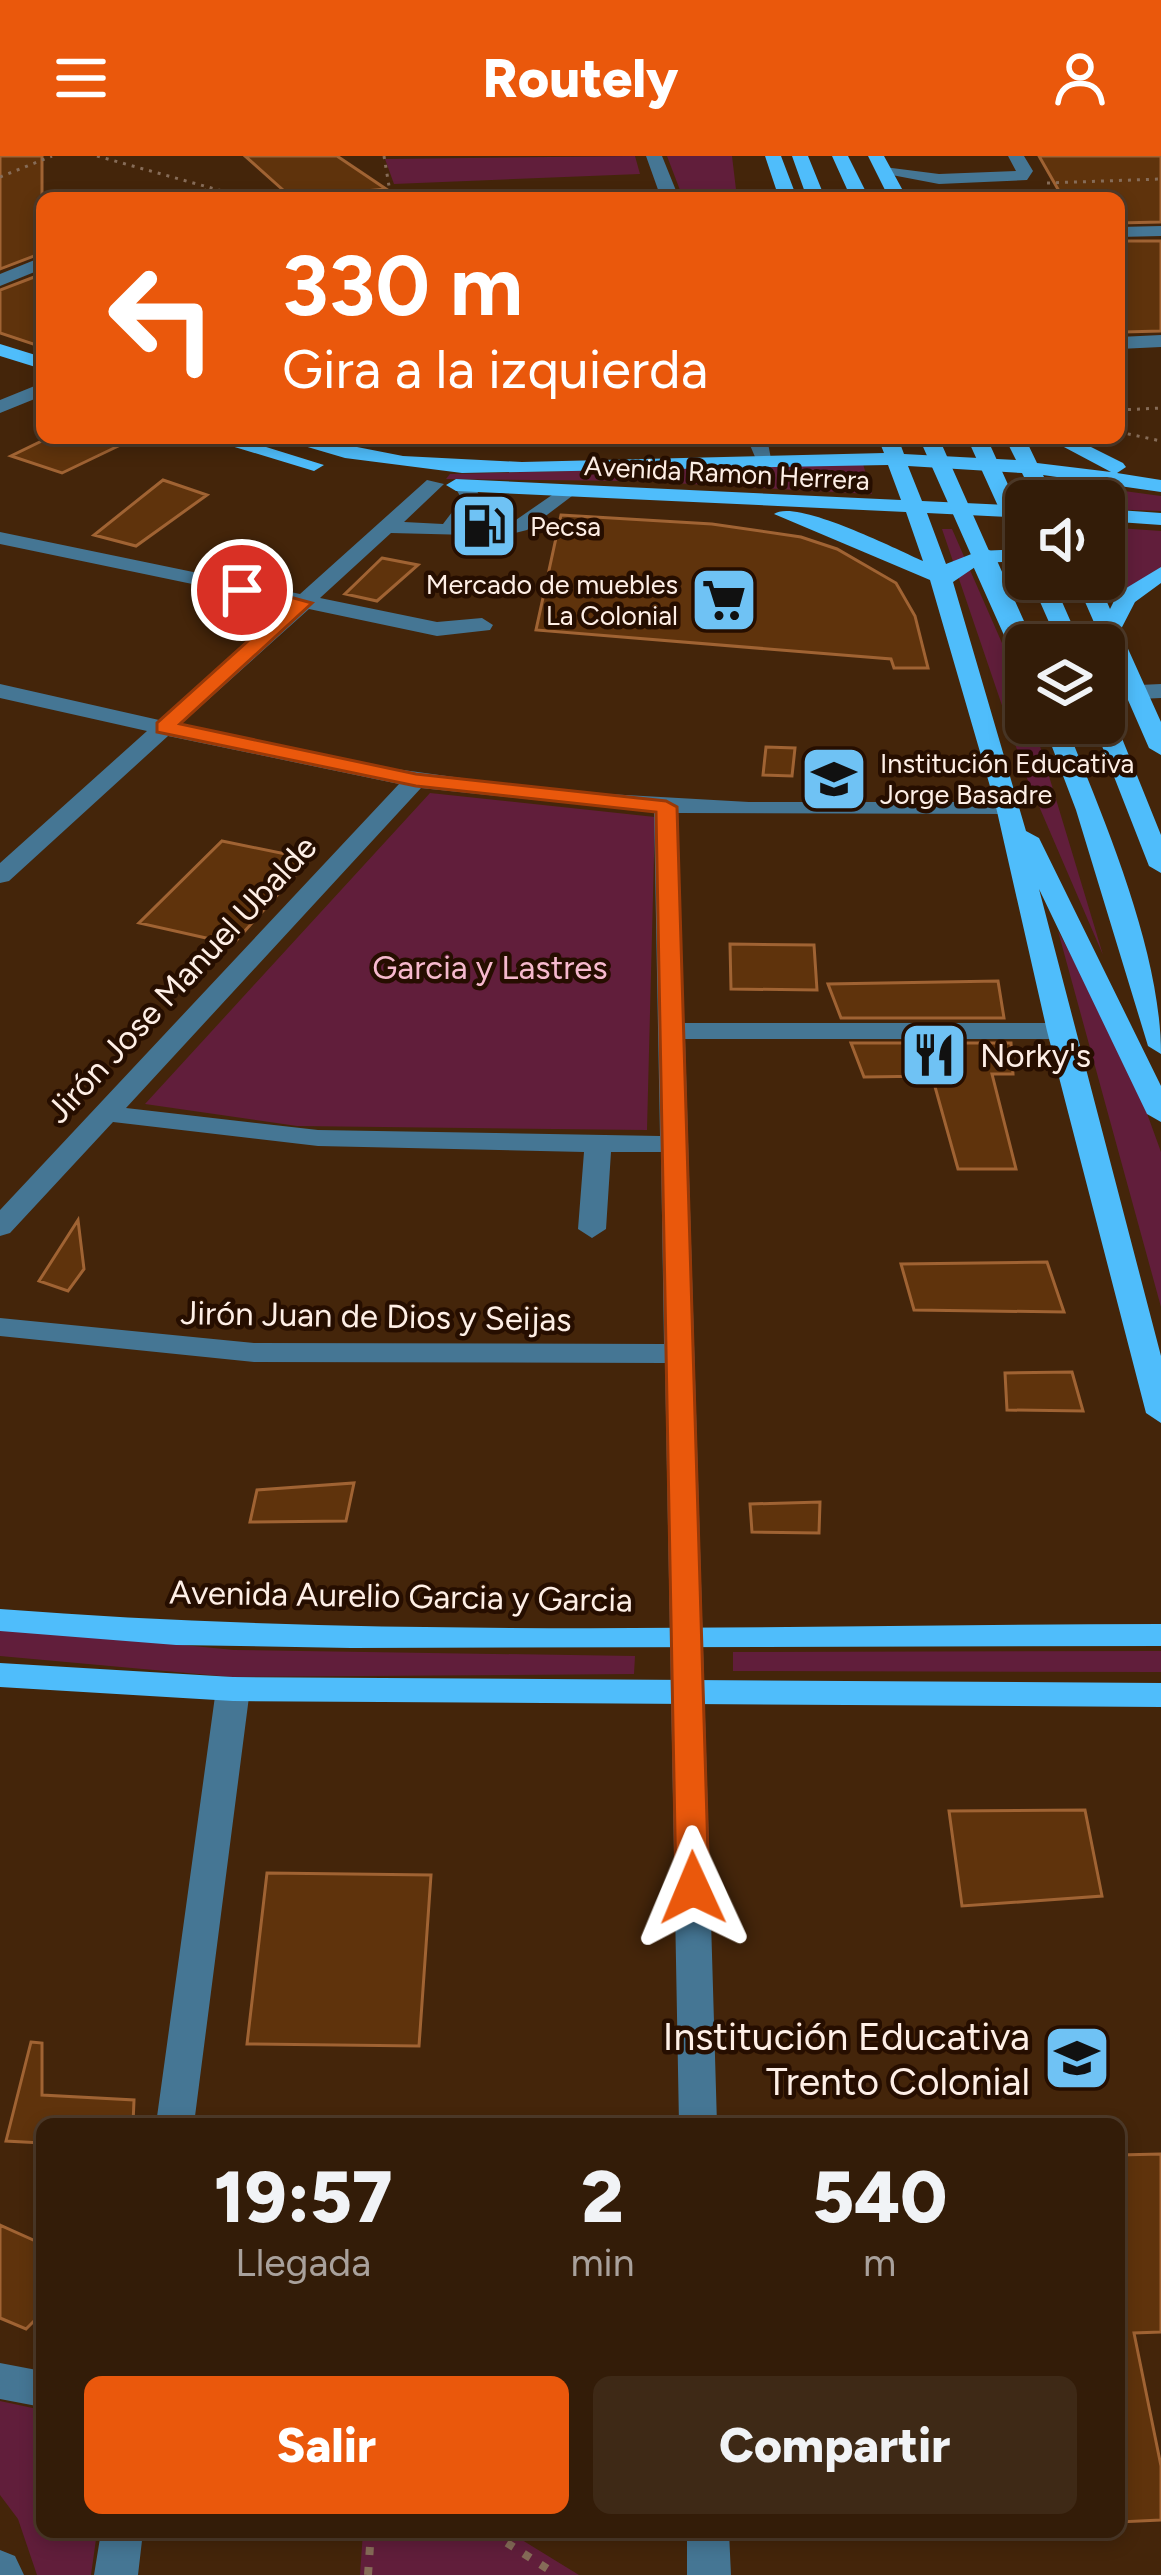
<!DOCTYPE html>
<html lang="es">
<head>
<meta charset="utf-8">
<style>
  body { margin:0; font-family:Figtree,sans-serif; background:#3e2916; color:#f1f3f6; height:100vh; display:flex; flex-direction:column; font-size:45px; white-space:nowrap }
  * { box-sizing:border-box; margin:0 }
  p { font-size:39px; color:#a9a19c }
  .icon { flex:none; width:66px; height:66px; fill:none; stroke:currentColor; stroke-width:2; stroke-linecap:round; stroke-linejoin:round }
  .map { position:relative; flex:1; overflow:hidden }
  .drawer { position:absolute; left:36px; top:1962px; width:1089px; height:420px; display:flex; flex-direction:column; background:#331c08; border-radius:18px; box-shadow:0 6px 18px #0003,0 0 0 3px #4e3a29 }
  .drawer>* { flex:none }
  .hud { position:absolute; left:36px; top:36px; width:1089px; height:252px; border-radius:18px; box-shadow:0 6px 18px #0003,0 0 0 3px #4e3a29; background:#ea580c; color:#fff; overflow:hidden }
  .controls { position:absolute; left:1005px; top:324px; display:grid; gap:24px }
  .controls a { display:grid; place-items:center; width:120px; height:120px; border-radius:18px; background:#331c08; box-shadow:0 6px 18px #0003,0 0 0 3px #4e3a29; font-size:60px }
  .pin { position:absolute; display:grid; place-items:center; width:102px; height:102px; color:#fff; margin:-51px; border:6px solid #fff; border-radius:50%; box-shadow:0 3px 12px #0007 }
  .me { position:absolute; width:132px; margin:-66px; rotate:359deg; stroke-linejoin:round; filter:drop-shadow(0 0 9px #0008) }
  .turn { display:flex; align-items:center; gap:42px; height:252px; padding:0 48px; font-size:54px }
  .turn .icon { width:156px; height:156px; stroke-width:2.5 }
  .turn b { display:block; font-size:84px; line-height:102px }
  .eta { display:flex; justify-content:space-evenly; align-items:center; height:204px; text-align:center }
  .eta b { font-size:72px; font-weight:800; line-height:84px }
  .action { display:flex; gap:24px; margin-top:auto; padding:24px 48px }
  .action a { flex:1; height:138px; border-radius:18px; background:#ea580c; color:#fff; font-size:48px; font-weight:800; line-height:138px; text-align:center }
  .action a+a { background:#3e2916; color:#f1f3f6 }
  header { display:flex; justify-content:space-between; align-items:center; height:156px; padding:0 48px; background:#ea580c; color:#fff; font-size:54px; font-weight:800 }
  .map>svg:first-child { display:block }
  .green { fill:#611e3b }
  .building { fill:#5f330c; stroke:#a06333; stroke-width:3 }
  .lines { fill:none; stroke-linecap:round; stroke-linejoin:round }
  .path-far1 { stroke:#866c58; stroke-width:3; stroke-dasharray:3 6; stroke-linecap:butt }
  .path { stroke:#866c58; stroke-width:8; stroke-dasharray:8 12; stroke-linecap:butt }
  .minor { fill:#457694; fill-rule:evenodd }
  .major { fill:#4fbdfb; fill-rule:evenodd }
  .major-bridge-far1 { stroke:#4fbdfb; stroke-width:18 }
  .major-bridge { stroke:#4fbdfb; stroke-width:24 }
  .route { fill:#ea580c; stroke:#983908; stroke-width:3 }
  .labels { text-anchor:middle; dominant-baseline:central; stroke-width:9; stroke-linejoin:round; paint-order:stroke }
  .far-street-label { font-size:27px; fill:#feefe6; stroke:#260e00 }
  .far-poi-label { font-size:27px; fill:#feefe6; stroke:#260e00; text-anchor:start }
  .park-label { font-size:33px; fill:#f6b9cd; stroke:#260e00 }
  .street-label { font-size:33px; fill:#feefe6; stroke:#260e00 }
  .poi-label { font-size:33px; fill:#feefe6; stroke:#260e00; text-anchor:start }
  .near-poi-label { font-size:39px; fill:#feefe6; stroke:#260e00; text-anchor:end }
</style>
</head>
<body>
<header><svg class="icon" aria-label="menu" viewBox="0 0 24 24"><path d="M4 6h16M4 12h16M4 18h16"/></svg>Routely<svg class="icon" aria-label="person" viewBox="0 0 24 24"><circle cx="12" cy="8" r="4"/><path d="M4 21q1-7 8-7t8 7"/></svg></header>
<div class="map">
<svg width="1161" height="2419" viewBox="0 0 1161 2419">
  <rect width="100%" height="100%" fill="#44250a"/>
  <!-- green -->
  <path class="green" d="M635,0L640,18L394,28L385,3Z
    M667,0H732L737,42H683Z
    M863,308L872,338L636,325L446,323L450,318Z
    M1087,330L1161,340V355L1104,353V345H1092Z
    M1104,371L1161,375V411L1119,439L1104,407Z
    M942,373H952L1016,519L1026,567H1033L1103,799L1026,620Z
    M430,637L655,661L647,974L297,970L145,948Z
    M1058,775L1129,908L1161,996V1151Z
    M0,1471L234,1494L635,1500L634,1518L231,1521L0,1500Z
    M1161,1495V1516L733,1515V1496Z
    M0,2245L42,2254V2376H97L91,2419H37L18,2363L0,2339Z
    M363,2376H509L579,2419H360Z"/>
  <!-- building -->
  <path class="building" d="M0,0H42V97L0,113Z
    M245,0H337L386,33L292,42Z
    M1039,0H1161V66L1119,67V42H1063Z
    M1119,85H1161V175L1124,176L1119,168Z
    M42,118V191L0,177V134Z
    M48,282H135L62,317L11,300Z
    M163,324L207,339L136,390L94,379Z
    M561,359L712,368L801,381L837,393L896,427L915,460L928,512H894L891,503L536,474Z
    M382,402L418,409L377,445L345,438Z
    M766,591L795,592L792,620L763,619Z
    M222,685L310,703L233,788L139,767Z
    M730,788L814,789L817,834L731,833Z
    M998,825L1004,862H841L828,828Z
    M851,887H1011L1013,918H992L1016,1013H958L932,920L864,921Z
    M78,1064L84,1113L68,1135L39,1125Z
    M1047,1106L1064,1156L914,1154L901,1108Z
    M1072,1216L1083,1255L1007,1254L1005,1217Z
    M354,1327L346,1365L250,1366L257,1334Z
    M820,1346L819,1377L752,1376L750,1348Z
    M1085,1654L1102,1740L962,1750L949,1655Z
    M267,1717L431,1719L419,1890L247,1888Z
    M31,1886L42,1887V1939L134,1944L133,1968H42V1987L6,1985Z
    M1161,1998V2176L1134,2177L1161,2310V2364L1119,2366V1999Z
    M0,2069L42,2088V2157L26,2173L0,2162Z"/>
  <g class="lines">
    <!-- path-far1 -->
    <path class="path-far1" d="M97,0L247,42
      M384,0L391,42
      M0,21L52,0
      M1047,27L1161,23
      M187,42L206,34
      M1119,254L1161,252
      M1119,276L1161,285"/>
    <!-- path -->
    <path class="path" d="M490,2376L557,2419
      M368,2419L371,2376"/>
    <!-- minor -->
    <path class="minor" d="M646,0H662L679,42H661Z
      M1008,0H1024L1033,15L1027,24L939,28L876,16L884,11L939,18L1016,15Z
      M1161,70V80L1119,81V71Z
      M42,101V113L0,130V118Z
      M1161,179V191L1119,193V181Z
      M42,227V240L0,257V244Z
      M747,282H767L772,308H758Z
      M427,324L444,328L404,366L443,368L462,343L454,330L464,324L471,326L482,343L463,369L473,375L470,379L391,377L320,442L437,466L482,462L493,469L490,474L437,480L309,453L180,569L367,609L555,635L749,646H1016V656L1008,658L678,657L684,867H1060L1073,875L1060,883H685L717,1968H679L665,1207L254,1206L0,1180V1162L254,1187L664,1188L661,996H611L606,1073L592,1082L578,1073L584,996L318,990L113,966L10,1077L0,1080V1054L399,628L168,580L9,725L0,727V707L147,575L0,542V528L159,564L288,448L0,388V376L300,438ZM421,632L654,656L660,980L318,974L126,952Z
      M565,330L572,332V340L527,374L495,382L485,376L513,366Z
      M1161,528V542L1139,543L1128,536L1139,529Z
      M233,1521L245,1525L250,1533L194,1968H156L216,1533L221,1525Z
      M0,2207L42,2215V2251L0,2243Z
      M101,2376H143L138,2419H94Z
      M687,2376H729L731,2419H687Z
      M0,2394L15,2400L24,2419H0Z"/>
    <!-- major -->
    <path class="major" d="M765,0H781L797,42H779Z
      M792,0H808L825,42H807Z
      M832,0H848L869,42H851Z
      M868,0H884L907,42H889Z
      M0,188L42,201V213L0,200Z
      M205,282H237L324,309L314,315Z
      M277,282H311L403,300L522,306L884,297L878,282H898L904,298L1016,304L1005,282H1025L1037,307L1111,316L1047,282H1073L1123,307L1126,311L1117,317L1161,324V336L1043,319L1056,345H1036L1022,317L908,310L922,345L1026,350V362L927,357L946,408L979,395L1026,393V405L981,407L953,426L1026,675L1039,682L1161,930V966L1147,958L1039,733L1161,1200V1267L1146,1257L1047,875L996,651L930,424L774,358C795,342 896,393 923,405L906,356L456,335L446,329L456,323L901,344L888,309L462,317L345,302Z
      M1104,353L1161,357V369L1104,365Z
      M1161,411V427L1135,446L1120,475L1161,566V599L1149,592L1075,423H1097L1110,453L1118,437Z
      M1030,423H1052L1081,489H1059Z
      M1104,558L1115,565L1161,679V717L1149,710L1093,567H1104Z
      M1043,567H1065C1104,663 1161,795 1161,898L1148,890L1076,654Z
      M0,1453C386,1483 774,1469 1161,1468V1490L351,1492L176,1489L0,1475Z
      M0,1507L233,1521L1161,1527V1551L233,1545L0,1531Z"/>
    <!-- major-bridge-far1 -->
    <path class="major-bridge-far1" d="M929,282L985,408
      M977,282L1026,390"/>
    <!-- major-bridge -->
    <path class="major-bridge" d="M984,405L1026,499"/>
  </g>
  <!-- route -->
  <path class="route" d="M242,428L312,447L180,568L416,618L666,645L677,651L709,1732L704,1740L693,1744L676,1732L656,656L416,630L157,576V567L288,449L236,438L233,434Z"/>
  <!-- icons -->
  <defs>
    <g id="fuel-square" transform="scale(3.45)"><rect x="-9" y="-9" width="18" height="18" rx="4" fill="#6fc2f4" stroke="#260e00"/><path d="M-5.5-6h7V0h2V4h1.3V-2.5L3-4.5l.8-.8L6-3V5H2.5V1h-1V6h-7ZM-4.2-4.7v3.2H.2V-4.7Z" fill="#111"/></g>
    <g id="supermarket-square" transform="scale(3.45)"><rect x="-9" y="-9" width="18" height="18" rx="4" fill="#6fc2f4" stroke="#260e00"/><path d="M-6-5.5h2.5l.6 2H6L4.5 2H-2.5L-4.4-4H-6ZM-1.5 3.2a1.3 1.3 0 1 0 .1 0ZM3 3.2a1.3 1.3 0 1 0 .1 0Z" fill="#111"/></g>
    <g id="school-square" transform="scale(3.45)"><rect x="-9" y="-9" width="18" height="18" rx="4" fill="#6fc2f4" stroke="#260e00"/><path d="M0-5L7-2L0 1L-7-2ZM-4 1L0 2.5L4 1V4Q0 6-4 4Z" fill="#111"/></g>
    <g id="restaurant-square" transform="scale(3.45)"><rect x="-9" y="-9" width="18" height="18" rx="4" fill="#6fc2f4" stroke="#260e00"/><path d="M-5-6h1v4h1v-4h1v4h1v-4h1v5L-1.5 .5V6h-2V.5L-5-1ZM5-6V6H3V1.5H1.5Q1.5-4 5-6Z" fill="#111"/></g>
  </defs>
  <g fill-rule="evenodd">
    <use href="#fuel-square" x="484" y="370"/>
    <use href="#supermarket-square" x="724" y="444"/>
    <use href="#school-square" x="834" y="623"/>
    <use href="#restaurant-square" x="934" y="899"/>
    <use href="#school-square" x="1077" y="1902"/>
  </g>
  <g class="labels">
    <!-- far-street labels -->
    <g class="far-street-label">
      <text transform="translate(727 317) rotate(3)">Avenida Ramon Herrera</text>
    </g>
    <!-- far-poi labels -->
    <g class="far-poi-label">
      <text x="530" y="370">Pecsa</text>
      <text x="678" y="428" text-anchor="end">Mercado de muebles<tspan x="678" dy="31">La Colonial</tspan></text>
      <text x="880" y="607">Institución Educativa<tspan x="880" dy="31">Jorge Basadre</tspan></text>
    </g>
    <!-- park labels -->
    <g class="park-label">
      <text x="490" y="811">Garcia y Lastres</text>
    </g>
    <!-- street labels -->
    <g class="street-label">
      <text transform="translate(181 823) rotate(-47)">Jirón Jose Manuel Ubalde</text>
      <text transform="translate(376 1160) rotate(1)">Jirón Juan de Dios y Seijas</text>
      <text transform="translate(401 1440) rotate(1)">Avenida Aurelio Garcia y Garcia</text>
    </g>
    <!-- poi labels -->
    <g class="poi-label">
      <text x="980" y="899">Norky's</text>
    </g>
    <!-- near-poi labels -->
    <g class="near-poi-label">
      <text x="1030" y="1880">Institución Educativa<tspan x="1030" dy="45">Trento Colonial</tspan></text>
    </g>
  </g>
</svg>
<div class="controls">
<a><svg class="icon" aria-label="sound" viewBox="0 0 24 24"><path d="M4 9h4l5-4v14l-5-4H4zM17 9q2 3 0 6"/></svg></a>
<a><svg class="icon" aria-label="layers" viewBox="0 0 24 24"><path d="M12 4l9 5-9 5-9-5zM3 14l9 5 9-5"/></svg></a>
</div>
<div class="pin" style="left:242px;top:434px;background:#d93025"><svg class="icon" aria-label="arrive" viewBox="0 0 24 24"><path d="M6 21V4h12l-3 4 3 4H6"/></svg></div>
<svg class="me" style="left:693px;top:1732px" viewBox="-20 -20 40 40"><path d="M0-17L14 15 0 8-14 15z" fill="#ea580c" stroke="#fff" stroke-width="4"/></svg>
<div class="hud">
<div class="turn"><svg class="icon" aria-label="left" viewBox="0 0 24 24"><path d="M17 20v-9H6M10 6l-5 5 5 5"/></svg><div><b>330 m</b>Gira a la izquierda</div></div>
</div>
<section class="drawer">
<div class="eta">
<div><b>19:57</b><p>Llegada</p></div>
<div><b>2</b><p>min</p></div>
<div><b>540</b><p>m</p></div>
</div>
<div class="action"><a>Salir</a><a>Compartir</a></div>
</section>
</div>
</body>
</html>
